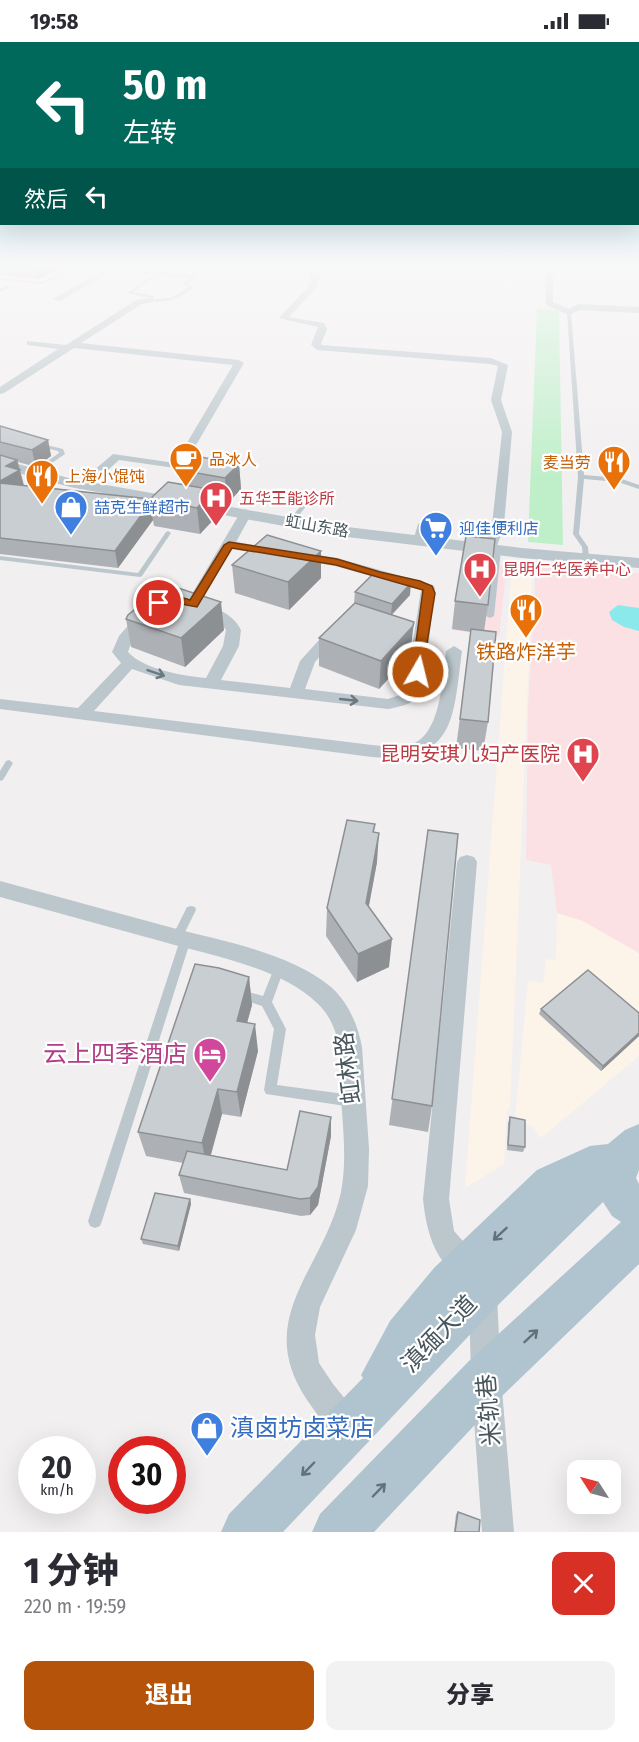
<!DOCTYPE html>
<html lang="zh">
<head>
<meta charset="utf-8">
<style>
  body { margin:0; font-family:"Fira Sans Condensed","Noto Sans SC",sans-serif; background:#f2f2f3; color:#2b2b33; height:100vh; display:flex; flex-direction:column; font-size:22px; white-space:nowrap }
  * { box-sizing:border-box; margin:0 }
  p { font-size:20px; color:#7c7c81 }
  .icon { flex:none; width:33px; height:33px; fill:none; stroke:currentColor; stroke-width:2; stroke-linecap:round; stroke-linejoin:round }
  .map { position:relative; height:1490px; overflow:hidden }
  .details { display:flex; flex-direction:column; background:#fff; flex:1 }
  .details>* { flex:none }
  .guide { position:absolute; left:0px; top:0px; width:639px; height:183px; box-shadow:0 6px 24px #0002; background:#00695c; color:#fff; overflow:hidden }
  .needle { width:39px; rotate:306deg }
  .fabs { position:absolute; left:567px; top:1418px; display:grid; gap:12px }
  .fabs a { display:grid; place-items:center; width:54px; height:54px; border-radius:12px; background:#fff; box-shadow:0 6px 24px #0002; font-size:30px }
  .speed { position:absolute; left:18px; top:1394px; display:flex; gap:12px; font-size:30px; font-weight:700; text-align:center }
  .speed>* { display:grid; place-content:center; width:78px; height:78px; border-radius:50%; background:#fff; box-shadow:0 6px 24px #0002; line-height:1 }
  .speed small { font-size:15px; font-weight:400 }
  .speed .limit { border:9px solid #d22; background:#fff; color:#111 }
  .pin { position:absolute; display:grid; place-items:center; width:51px; height:51px; color:#fff; margin:-26px; border:3px solid #fff; border-radius:50%; box-shadow:0 2px 6px #0007 }
  .me { position:absolute; width:66px; margin:-33px; rotate:8deg; stroke-linejoin:round; filter:drop-shadow(0 0 4px #0008) }
  .turn { display:flex; align-items:center; gap:21px; height:126px; padding:0 24px; font-size:27px }
  .turn .icon { width:78px; height:78px; stroke-width:2.5 }
  .turn b { display:block; font-size:42px; line-height:51px }
  .then { display:flex; align-items:center; height:57px; padding:0 24px; background:#0003; gap:12px; font-size:22px }
  .round { display:grid; place-items:center; flex:none; width:63px; height:63px; border-radius:12px; background:#f2f2f3 }
  .overview { display:flex; align-items:center; justify-content:space-between; height:102px; padding:0 24px }
  h1 { font-size:36px; font-weight:800; line-height:45px }
  .action { display:flex; gap:12px; margin-top:auto; padding:12px 24px }
  .action a { flex:1; height:69px; border-radius:12px; background:#b45309; color:#fff; font-size:24px; font-weight:800; line-height:69px; text-align:center }
  .action a+a { background:#f2f2f3; color:#2b2b33 }
  .status { display:flex; justify-content:space-between; align-items:center; height:42px; padding:0 30px; background:#fff; direction:ltr }
  .status svg { height:16px; fill:currentColor }
  .map>svg:first-child { display:block }
  .commercial { fill:#fcf3e9 }
  .medical { fill:#fbe1e3 }
  .green { fill:#bfefc9 }
  .water { fill:#8ce9eb }
  .lines { fill:none; stroke-linecap:round; stroke-linejoin:round }
  .service { fill:#bbc7cc; fill-rule:evenodd }
  .minor { fill:#bbc7cc; fill-rule:evenodd }
  .tertiary { fill:#bbc7cc; fill-rule:evenodd }
  .primary { fill:#afc4ce; fill-rule:evenodd }
  .wall { fill:#adb1b5 }
  .shaded-wall { fill:#8d9093 }
  .building { fill:#c9ced2; stroke:#8d9093; stroke-width:1.5 }
  .oneway { stroke:#6a797e }
  .oneway2 { stroke:#627279 }
  .route { fill:#b45309; stroke:#753606; stroke-width:1.5 }
  .labels { text-anchor:middle; dominant-baseline:central; stroke-width:4.5; stroke-linejoin:round; paint-order:stroke }
  .far-food-label { font-size:16px; fill:#c56008; stroke:#fff; text-anchor:start }
  .far-health-label { font-size:16px; fill:#be3a42; stroke:#fff; text-anchor:start }
  .far-shop-label { font-size:16px; fill:#366cbe; stroke:#fff; text-anchor:start }
  .far-street-label { font-size:16px; fill:#48575d; stroke:#fff }
  .food-label { font-size:20px; fill:#c56008; stroke:#fff }
  .health-label { font-size:20px; fill:#be3a42; stroke:#fff; text-anchor:end }
  .near-hotel-label { font-size:24px; fill:#b23c85; stroke:#fff; text-anchor:end }
  .near-street-label { font-size:24px; fill:#48575d; stroke:#fff }
  .near-shop-label { font-size:24px; fill:#366cbe; stroke:#fff; text-anchor:start }
</style>
</head>
<body>
<div class="status"><b>19:58</b><svg viewBox="0 0 49 12"><path d="M0 12V9h3v3zM5 12V6h3v6zM10 12V3h3v9zM15 12V0h3v12zM26 1h20v11H26zM47 4h2v5h-2z"/></svg></div>
<div class="map">
<svg width="639" height="1490" viewBox="0 0 639 1490">
  <rect width="100%" height="100%" fill="#f2eff0"/>
  <!-- commercial -->
  <path class="commercial" d="M0,225H73L33,247L0,241Z
    M512,521L533,523L510,1066L507,1069L504,1122L465,1146Z
    M557,871L583,879L639,911V1014L541,1096L533,1085L515,1076L528,939L543,941L546,917L556,918Z"/>
  <!-- medical -->
  <path class="medical" d="M463,519L507,524L499,594L451,588Z
    M536,525L639,531V911L583,879L557,871L551,823L526,818L528,664Z"/>
  <!-- green -->
  <path class="green" d="M537,267L559,268L563,503L528,500Z"/>
  <!-- water -->
  <path class="water" d="M618,563L639,566V589L624,585L612,578L609,570Z"/>
  <g class="lines">
    <!-- service -->
    <path class="service" d="M73,225H78L42,242L0,238V236L41,240Z
      M159,230L160,232L133,250L154,254L153,257L171,256L189,245L183,242L193,234L195,235L188,242L194,245C181,256 165,263 148,258L150,256L127,251Z
      M8,244L9,246L0,250V247Z
      M569,269L571,270L584,433L619,436L639,443V447L618,440L584,437L579,492L588,505L589,516L586,518L583,516L582,505L573,492L578,435L567,270Z
      M39,401L63,407L65,412L33,434L30,432L31,431L59,411L58,409L37,404V402Z
      M302,462L307,463L293,481H289L288,480Z
      M421,480L424,482L419,499L414,500L413,499L418,482Z
      M168,489L171,491L142,534L140,535L0,518V514L138,531L166,490Z
      M498,506L501,508L494,574L490,576L486,574L495,508Z
      M9,718L13,721L3,738L0,739V729L6,719Z
      M191,864L195,865L196,868L183,894L186,893L190,894L191,897L102,1179L100,1184L95,1186L90,1184L88,1179L180,898L177,899L173,898L172,895L187,865Z
      M279,922L283,924L284,927L272,960L286,987L277,1043L352,1053L356,1055L358,1059L356,1063L352,1065L266,1052L264,1048L274,987L262,964L237,956L235,953L237,950L241,948L263,954L275,924Z"/>
    <!-- minor -->
    <path class="minor" d="M108,225L193,233L197,235L193,237L114,228L60,259L53,257Z
      M314,225H322L315,247L289,275L324,281L327,287L321,302L322,303L491,316L508,323L501,358L512,390L504,483L495,510L490,511L483,507L492,483L502,390L491,358L498,324L490,322L317,308L311,303L318,285L279,276L307,246Z
      M545,225H553V260L569,267L578,262L639,265V271L580,268L569,273L546,263Z
      M150,256H153V260L142,262L81,301L239,318L244,321L182,427L119,418L87,447H79V441L113,412L175,421L233,323L74,306L4,351L0,352V345L58,307L27,303V299L66,303L136,258Z
      M246,467L252,471L236,500L337,516L433,543L435,546L423,650C415,662 402,664 388,667L179,643L132,627L94,669L372,703C384,704 398,706 410,703C442,693 442,636 446,609L454,604L462,609C453,676 456,721 372,715L0,667V657L78,666L121,621L112,610L119,594L140,570L145,569L152,573L133,595L128,610C143,627 183,634 206,636L223,604L226,588L220,580L197,570L196,566L188,565L186,562L240,471ZM231,507L335,524L421,548L405,651L388,657L305,647L315,620L341,590L334,586L329,587L300,619L290,646L221,638L239,604L241,588C235,574 215,563 199,563Z
      M467,813L474,815L477,820L449,1157L454,1189L477,1215L481,1225L477,1235L467,1239C435,1225 426,1188 423,1157L457,820L460,815Z
      M0,839C58,855 115,870 173,886C223,899 290,911 331,945C348,960 358,983 362,1005L369,1107L368,1144L356,1188L320,1265L315,1293L319,1321L333,1342L358,1373L362,1384L358,1395L347,1399C329,1392 318,1373 307,1358C252,1275 324,1228 341,1150C347,1119 343,1087 341,1055C340,1038 340,1022 339,1005C336,988 330,973 317,961C280,925 212,914 164,900C109,885 55,870 0,855Z
      M483,1240L493,1244L497,1254L501,1336L514,1490H482L471,1336L469,1254L473,1244Z"/>
    <!-- tertiary -->
    <path class="tertiary" d="M0,417L72,437L339,484L522,506L639,516V526L522,516L339,494L70,445L0,426Z"/>
    <!-- primary -->
    <path class="primary" d="M639,1082V1128L636,1136L639,1142V1222L503,1353L374,1490H312L320,1472L469,1319L621,1180L612,1174L603,1160L499,1262L283,1490H221L229,1472L363,1336L361,1333L390,1279L434,1226L537,1128L590,1104L608,1102L625,1088Z"/>
  </g>
  <!-- wall -->
  <path class="wall" d="M0,225H64L38,237L0,233Z
    M0,384L48,398L51,414L36,425L18,420L24,443L150,457L168,440L182,442L180,428L195,414L239,422L241,447L227,462L215,460L217,474L200,492L154,484L153,478L118,526L0,512Z
    M232,523L321,536L289,568L235,551Z
    M355,550L410,553L392,573L410,613L379,647L319,624V596L354,561Z
    M455,559L488,563L484,589L488,680L483,709L456,706L471,590L452,587Z
    M126,577L224,588L185,625L131,605Z
    M375,782L374,790L377,820L369,864L389,925L357,940L326,894L327,866Z
    M428,788L432,1064L428,1090L389,1083Z
    M249,935L252,963L247,981L258,1009L241,1075L222,1072L211,1113L287,1128L331,1075V1094L318,1163L310,1173L301,1174L184,1151L179,1133L183,1121L146,1114L138,1090Z
    M541,967L639,971V994L601,1029L539,972Z
    M510,1075L525,1105L523,1110L507,1108L508,1081Z
    M190,1157L191,1162L179,1209L143,1202L141,1197Z
    M458,1470L479,1490H454L456,1472Z"/>
  <!-- shaded-wall -->
  <path class="shaded-wall" d="M39,225H64L38,237L36,227Z
    M48,398L51,414L36,425L32,408Z
    M17,418L24,445L0,448V439L6,424Z
    M239,422L241,447L227,462L225,436Z
    M214,448L217,474L200,492L197,466Z
    M150,461L153,478L118,526L115,509Z
    M321,509V536L289,568L288,540Z
    M411,541L410,553L391,573L392,562Z
    M221,560L224,588L185,625L181,596Z
    M414,580L410,613L379,647L381,619Z
    M379,791L377,820L364,889L366,861Z
    M392,897L389,925L357,940L358,912Z
    M249,935L252,963L240,1006L237,979Z
    M255,982L258,1009L241,1075L237,1050Z
    M639,991V994L601,1029L603,1024Z
    M218,1047L222,1072L207,1126L202,1101Z
    M331,1075V1094L318,1163L310,1173V1156Z
    M190,1157L191,1162L179,1209L178,1204Z"/>
  <!-- building -->
  <path class="building" d="M22,225H39L36,227Z
    M0,384L48,398L32,408L0,400Z
    M0,413L17,418L6,424L20,428L0,439Z
    M195,414L239,422L225,436L180,428Z
    M168,440L214,448L197,466L150,457Z
    M0,441L150,457V461L115,509L0,496Z
    M267,493L321,509L288,540L232,523Z
    M466,494L495,497L488,563L455,559Z
    M375,530L411,541L392,562L355,550Z
    M166,542L221,560L181,596L126,577L128,573Z
    M355,561L414,580L413,584L381,619L319,596Z
    M471,587L496,590L488,680L460,677Z
    M347,778L375,782L373,790L379,791L366,861L392,897L358,912L327,866Z
    M428,788L458,792L432,1064L392,1057Z
    M195,922L219,926L249,935L237,979L255,982L237,1050L218,1047L202,1101L138,1090Z
    M588,928L639,971V991L603,1024L541,967Z
    M300,1069L331,1075L318,1145L310,1156L300,1157L179,1133L187,1109L287,1128Z
    M510,1075L525,1078V1105L508,1103Z
    M155,1151L190,1157L178,1204L141,1197Z
    M458,1470L480,1478L479,1490H455Z"/>
  <!-- one-way arrows -->
  <defs><path id="oneway-shaft" d="M-6 0H5M1.5-3L5.5 0L1.5 3" fill="none" stroke-width="1.6" stroke-linecap="round" stroke-linejoin="round" transform="scale(1.5)"/></defs>
  <g class="oneway">
    <use href="#oneway-shaft" transform="translate(156 631) rotate(19)"/>
    <use href="#oneway-shaft" transform="translate(349 658) rotate(6)"/>
  </g>
  <g class="oneway2">
    <use href="#oneway-shaft" transform="translate(500 1192) rotate(137)"/>
    <use href="#oneway-shaft" transform="translate(531 1294) rotate(-43)"/>
    <use href="#oneway-shaft" transform="translate(308 1427) rotate(134)"/>
    <use href="#oneway-shaft" transform="translate(379 1448) rotate(-46)"/>
  </g>
  <!-- sky -->
  <linearGradient id="sky" x2="0" y2="1"><stop stop-color="#83c9e9"/><stop offset="0.52" stop-color="#f9f8f8"/><stop offset="1" stop-color="#f9f8f8" stop-opacity="0"/></linearGradient>
  <rect width="639" height="434" fill="url(#sky)"/>
  <!-- route -->
  <path class="route" d="M229,500L337,517L380,530L420,539L432,544L435,551L422,633L418,634L412,630L423,548L336,523L232,506L197,565L176,561L156,563V559L177,554L190,558L224,503Z"/>
  <!-- icons -->
  <defs>
    <g id="cafe-pin" transform="scale(1.725)"><path d="M0 17L-7.5 6A9.5 9.5 0 1 1 7.5 6Z" fill="#e8710a" stroke="#fff"/><path d="M-5.5-4.5H6V0H3Q3 3.5 0 3.5H-2.5Q-5.5 3.5-5.5 0ZM3-3.2v2h1.7v-2ZM-6 4.5H4V6H-6Z" fill="#fff"/></g>
    <g id="restaurant-pin" transform="scale(1.725)"><path d="M0 17L-7.5 6A9.5 9.5 0 1 1 7.5 6Z" fill="#e8710a" stroke="#fff"/><path d="M-5-6h1v4h1v-4h1v4h1v-4h1v5L-1.5 .5V6h-2V.5L-5-1ZM5-6V6H3V1.5H1.5Q1.5-4 5-6Z" fill="#fff"/></g>
    <g id="hospital-pin" transform="scale(1.725)"><path d="M0 17L-7.5 6A9.5 9.5 0 1 1 7.5 6Z" fill="#e0444e" stroke="#fff"/><path d="M-5-5h3v3.5h4V-5h3V5h-3V1.5h-4V5h-3Z" fill="#fff"/></g>
    <g id="shop-pin" transform="scale(1.725)"><path d="M0 17L-7.5 6A9.5 9.5 0 1 1 7.5 6Z" fill="#3f7fe0" stroke="#fff"/><path d="M-5-2.5h2.3a2.7 3.5 0 0 1 5.4 0H5L5.5 6h-11ZM-1.5-2.5h3a1.5 2.3 0 0 0-3 0Z" fill="#fff"/></g>
    <g id="supermarket-pin" transform="scale(1.725)"><path d="M0 17L-7.5 6A9.5 9.5 0 1 1 7.5 6Z" fill="#3f7fe0" stroke="#fff"/><path d="M-6-5.5h2.5l.6 2H6L4.5 2H-2.5L-4.4-4H-6ZM-1.5 3.2a1.3 1.3 0 1 0 .1 0ZM3 3.2a1.3 1.3 0 1 0 .1 0Z" fill="#fff"/></g>
    <g id="hotel-pin" transform="scale(1.725)"><path d="M0 17L-7.5 6A9.5 9.5 0 1 1 7.5 6Z" fill="#d1479c" stroke="#fff"/><path d="M-6-4.5h1.5V1H6V5H4.5V3h-9V5H-6ZM-4 0a1.8 1.8 0 1 1 3.6 0ZM.5 0V-2.5h3Q6-2.5 6 0Z" fill="#fff"/></g>
  </defs>
  <g fill-rule="evenodd">
    <use href="#cafe-pin" x="186" y="417"/>
    <use href="#restaurant-pin" x="614" y="420"/>
    <use href="#restaurant-pin" x="42" y="434"/>
    <use href="#hospital-pin" x="216" y="456"/>
    <use href="#shop-pin" x="71" y="465"/>
    <use href="#supermarket-pin" x="436" y="486"/>
    <use href="#hospital-pin" x="480" y="527"/>
    <use href="#restaurant-pin" x="526" y="568"/>
    <use href="#hospital-pin" x="583" y="712"/>
    <use href="#hotel-pin" x="210" y="1012"/>
    <use href="#shop-pin" x="207" y="1386"/>
  </g>
  <g class="labels">
    <!-- far-food labels -->
    <g class="far-food-label">
      <text x="209" y="417">品冰人</text>
      <text x="591" y="420" text-anchor="end">麦当劳</text>
      <text x="65" y="434">上海小馄饨</text>
    </g>
    <!-- far-health labels -->
    <g class="far-health-label">
      <text x="239" y="456">五华王能诊所</text>
      <text x="503" y="527">昆明仁华医养中心</text>
    </g>
    <!-- far-shop labels -->
    <g class="far-shop-label">
      <text x="94" y="465">喆克生鲜超市</text>
      <text x="459" y="486">迎佳便利店</text>
    </g>
    <!-- far-street labels -->
    <g class="far-street-label">
      <text transform="translate(317 484) rotate(10)">虹山东路</text>
    </g>
    <!-- food labels -->
    <g class="food-label">
      <text x="526" y="610">铁路炸洋芋</text>
    </g>
    <!-- health labels -->
    <g class="health-label">
      <text x="560" y="712">昆明安琪儿妇产医院</text>
    </g>
    <!-- near-hotel labels -->
    <g class="near-hotel-label">
      <text x="187" y="1012">云上四季酒店</text>
    </g>
    <!-- near-street labels -->
    <g class="near-street-label">
      <text transform="translate(348 1026) rotate(-97)">虹林路</text>
      <text transform="translate(439 1292) rotate(-46)">滇缅大道</text>
      <text transform="translate(489 1368) rotate(-95)">米轨巷</text>
    </g>
    <!-- near-shop labels -->
    <g class="near-shop-label">
      <text x="230" y="1386">滇卤坊卤菜店</text>
    </g>
  </g>
</svg>
<div class="fabs">
<a><svg class="needle" viewBox="-14 -14 28 28"><path d="M0-13l5 13h-10z" fill="#e53935"/><path d="M0 13l5-13h-10z" fill="#7c7c81"/></svg></a>
</div>
<div class="speed"><div>20<small>km/h</small></div><div class="limit">30</div></div>
<div class="pin" style="left:159px;top:561px;background:#d93025"><svg class="icon" aria-label="arrive" viewBox="0 0 24 24"><path d="M6 21V4h12l-3 4 3 4H6"/></svg></div>
<svg class="me" style="left:418px;top:630px" viewBox="-20 -20 40 40"><circle r="17" fill="#b45309" stroke="#fff" stroke-width="3"/><path d="M0-11L8 9 0 5-8 9z" fill="#fff"/></svg>
<div class="guide">
<div class="turn"><svg class="icon" aria-label="left" viewBox="0 0 24 24"><path d="M17 20v-9H6M10 6l-5 5 5 5"/></svg><div><b>50 m</b>左转</div></div>
<div class="then">然后<svg class="icon" aria-label="left" viewBox="0 0 24 24"><path d="M17 20v-9H6M10 6l-5 5 5 5"/></svg></div>
</div>
</div>
<section class="details">
<div class="overview"><div><h1>1 分钟</h1><p>220 m · 19:59</p></div><a class="round" style="background:#d93025;color:#fff"><svg class="icon" aria-label="close" viewBox="0 0 24 24"><path d="M6 6l12 12M18 6L6 18"/></svg></a></div>
<div class="action"><a>退出</a><a>分享</a></div>
</section>
</body>
</html>
